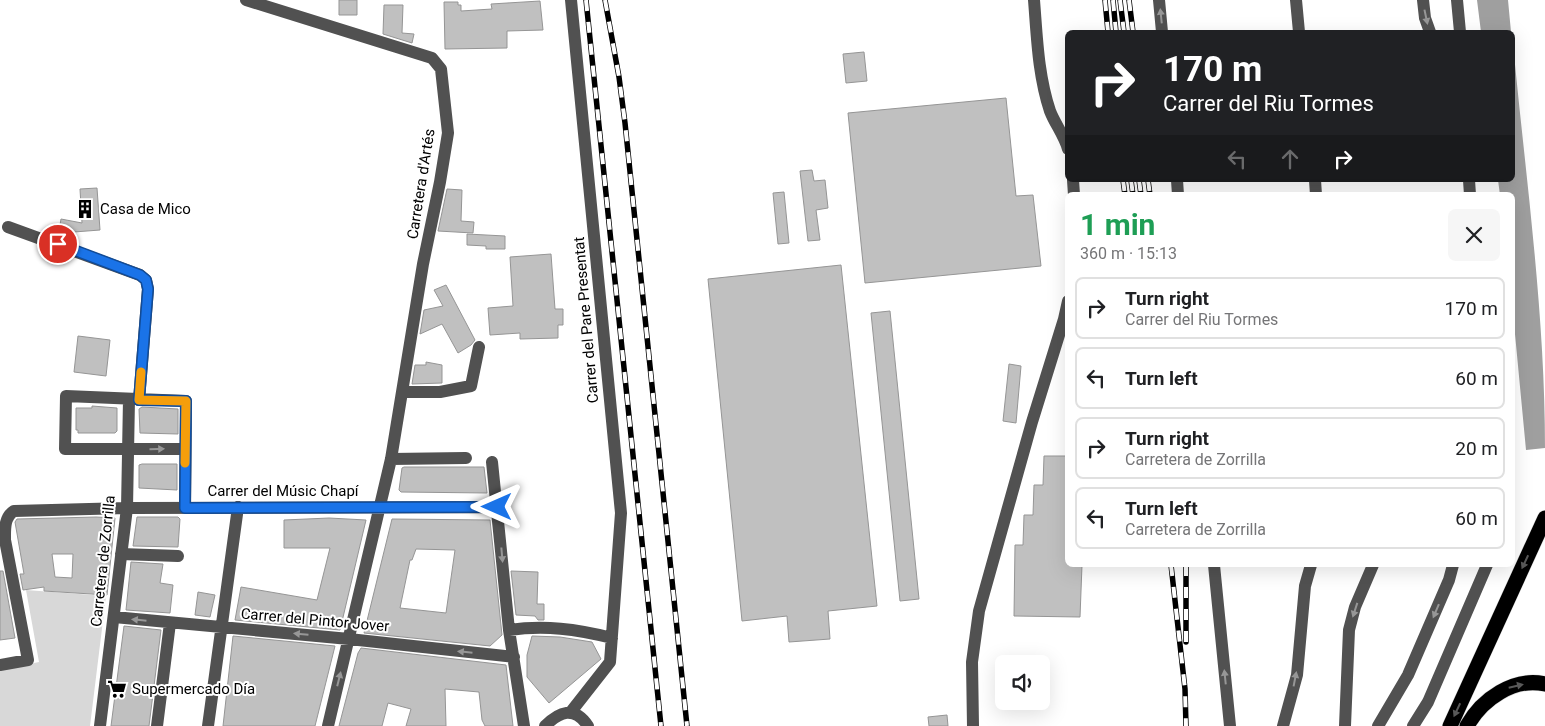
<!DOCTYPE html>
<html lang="en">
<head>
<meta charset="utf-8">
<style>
  body { margin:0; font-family:Roboto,sans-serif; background:#f6f6f6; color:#202124; height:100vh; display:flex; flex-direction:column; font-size:19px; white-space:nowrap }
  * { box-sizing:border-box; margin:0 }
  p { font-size:16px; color:#757577 }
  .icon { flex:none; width:28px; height:28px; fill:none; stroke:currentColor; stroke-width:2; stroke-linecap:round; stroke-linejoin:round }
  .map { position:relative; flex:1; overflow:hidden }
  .sheet { position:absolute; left:1065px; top:192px; width:450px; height:375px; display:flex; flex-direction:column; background:#fff; border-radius:8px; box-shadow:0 5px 20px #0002 }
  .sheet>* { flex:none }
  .banner { position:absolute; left:1065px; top:30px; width:450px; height:152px; border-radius:8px; box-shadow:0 5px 20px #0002; background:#202124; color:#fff; overflow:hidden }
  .tools { position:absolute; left:995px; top:655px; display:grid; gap:10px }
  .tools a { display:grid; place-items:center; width:55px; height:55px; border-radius:8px; background:#fff; box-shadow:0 5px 20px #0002; font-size:25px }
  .pin { position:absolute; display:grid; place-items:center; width:42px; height:42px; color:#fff; margin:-21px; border:2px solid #fff; border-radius:50%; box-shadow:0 1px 5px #0007 }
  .me { position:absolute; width:55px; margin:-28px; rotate:270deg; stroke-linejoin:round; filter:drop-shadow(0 0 4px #0008) }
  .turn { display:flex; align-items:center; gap:18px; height:105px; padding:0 15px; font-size:22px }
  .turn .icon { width:65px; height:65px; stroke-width:2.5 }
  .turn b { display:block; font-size:35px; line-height:42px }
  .lanes { display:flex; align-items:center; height:48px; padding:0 15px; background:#0003; justify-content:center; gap:25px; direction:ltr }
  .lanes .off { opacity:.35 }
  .round { display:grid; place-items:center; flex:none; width:52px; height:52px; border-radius:8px; background:#f6f6f6 }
  .head { display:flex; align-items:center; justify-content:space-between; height:85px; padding:0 15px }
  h1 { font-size:30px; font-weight:700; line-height:38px; color:#1e9e55 }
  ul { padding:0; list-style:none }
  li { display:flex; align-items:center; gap:15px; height:62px; margin:0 10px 8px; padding:0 5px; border:2px solid #e0e0e0; border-radius:8px }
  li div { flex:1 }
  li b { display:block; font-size:19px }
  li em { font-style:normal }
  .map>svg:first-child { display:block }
  .green { fill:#d8d8d8 }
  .water { fill:#9f9f9f }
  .building { fill:#c0c0c0; stroke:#959595; fill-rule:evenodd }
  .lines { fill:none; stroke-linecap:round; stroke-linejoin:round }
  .highway-casing { stroke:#dbdbdb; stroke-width:16 }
  .minor { stroke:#515151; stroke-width:12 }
  .highway { stroke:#000; stroke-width:15 }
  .rail-casing { stroke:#000; stroke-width:5.5 }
  .rail { stroke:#fff; stroke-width:4; stroke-dasharray:11; stroke-linecap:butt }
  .oneway { fill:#979797 }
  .oneway2 { fill:#595959 }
  .route-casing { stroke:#114b97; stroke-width:12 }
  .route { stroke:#1a73e8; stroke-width:9 }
  .slow { stroke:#f59e0b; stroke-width:9 }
  .labels { text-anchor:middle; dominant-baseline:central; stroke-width:4; stroke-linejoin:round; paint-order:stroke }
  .street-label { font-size:15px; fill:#000; stroke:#fff }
  .poi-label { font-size:15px; fill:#000; stroke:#fff; text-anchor:start }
</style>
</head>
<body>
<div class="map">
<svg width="1545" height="726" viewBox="0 0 1545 726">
  <rect width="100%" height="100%" fill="#fff"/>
  <!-- green -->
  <path class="green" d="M26,590L106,596L90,726H0V670L39,662Z"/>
  <!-- water -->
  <path class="water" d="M1477,0H1508L1511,32H1481Z
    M1513,45C1526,179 1545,313 1545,448L1526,450L1513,313L1512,195H1500L1498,180H1512Z"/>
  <!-- building -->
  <path class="building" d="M339,0H357V15H339Z
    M540,1L543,30L507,31V48L445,49L444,2H458V5H461V11L492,9L491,4Z
    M384,5H403L402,33L414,34L412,43L383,34Z
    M864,52L867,81L846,83L843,54Z
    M1006,98L1016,196L1033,195L1041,266L865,283L848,113Z
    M812,170L814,181L825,180L828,208L816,210L820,240L808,241L800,171Z
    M97,188L100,230L74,232L73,242L62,238L63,231H59L61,219L82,223L80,189Z
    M447,189L462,190L461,221L474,222L473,233L438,231Z
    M784,192L789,243L778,244L773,193Z
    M467,234L505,236V249H486V246L467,245Z
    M551,254L555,309H563V325H558V338L520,339V333L490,335L488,308L513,306L510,257Z
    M841,265L877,606L828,611L830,639L789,642L787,616L742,621L708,279Z
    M446,285L475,340L471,345L458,353L442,324L420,334L424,310L443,306L434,290Z
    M890,311L919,599L900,601L871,313Z
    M78,336L110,340L106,376L74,372Z
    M426,362L442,365V383L412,384L415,365H426Z
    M1009,364L1021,366L1016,423L1003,421Z
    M92,406L117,408V431L115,433H78V430H76V408H92Z
    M142,407L178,409V434L140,433L139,409Z
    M1044,456H1068V565H1082L1080,617L1014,616L1015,545H1023L1024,515H1033L1034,485H1043Z
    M142,464H177V490L139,488V465Z
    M404,467H484L487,493L401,492L399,490L402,468Z
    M96,517L115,518L107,595L44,591V587L23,590L20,574H24L15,522L17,519ZM52,554H73L72,578L55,577Z
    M137,517H178L180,519L178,547L133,546Z
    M329,518L366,520L340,630L235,620L241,587L317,600L330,548H284V520Z
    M392,519L490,520L502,635L490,646L364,633ZM416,549L455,550L446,613L400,608L410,560H412Z
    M131,562L163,564L160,583L173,585L170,613L126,610Z
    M0,571H3L15,638L0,640Z
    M511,571L538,572L537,604H544V620H538L535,616L516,615Z
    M198,592L215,595L210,617L195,615Z
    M124,626L161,630L149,726H111Z
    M233,636L335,646L315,726H223Z
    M532,636L560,637L592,642L601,659L549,703L527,677V655Z
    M361,648L506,665L513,726H485L482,720L479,692L445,689L446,726H406L411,709L388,703L382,726H339L358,653Z
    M947,715L948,726H929L928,717Z"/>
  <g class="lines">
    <!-- highway casing -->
    <g class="highway-casing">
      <path id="highway" d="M1450,726L1545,518
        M1467,726C1482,699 1514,677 1545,684"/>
    </g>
    <!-- minor -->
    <path class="minor" d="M246,0L432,58L441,69L448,133L440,182L423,264L391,459L328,726
      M1034,0C1037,37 1038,75 1050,111C1055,124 1064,135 1068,149
      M1159,0L1162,32
      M1296,0L1299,32
      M1423,0L1425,18L1430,32
      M1457,0L1460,32
      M1073,180L1074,195
      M1177,180L1178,195
      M1315,180L1316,195
      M1469,180L1470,195
      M8,227L140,275L146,280L148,289L139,400
      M402,392H440L471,386L479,347
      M391,459L466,458
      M492,462L509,630L524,726
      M185,507L186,401L66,396L65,449H185
      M121,554L178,556
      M1214,565L1230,726
      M114,617L349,639L514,657
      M509,630C545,625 576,629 612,638
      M0,665L28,660L5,540C5,530 4,517 14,511L127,508L497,507
      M570,713L610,662L621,513L571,0
      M100,726L127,508L129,399
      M157,726L170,623
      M208,726L238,507
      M545,726C559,712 574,705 588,726
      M973,726L972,662L979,611L1032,422L1064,319L1068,301
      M1283,726L1297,675L1305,586L1311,565
      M1345,726L1349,630L1355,607L1373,565
      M1378,726L1408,675L1449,580L1453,565
      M1413,726L1428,702L1487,565"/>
    <!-- highway -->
    <use href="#highway" class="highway"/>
    <!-- rail casing -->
    <g class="rail-casing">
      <path id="rail" d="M586,0L661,726
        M605,0L619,77L625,123L687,726
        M1105,0L1108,32
        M1113,0L1116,32
        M1120,0L1124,32
        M1129,0L1133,32
        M1123,180L1125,195
        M1131,180L1133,195
        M1139,180L1141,195
        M1148,180L1150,195
        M1171,565L1185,689L1186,726
        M1186,642V565"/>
    </g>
    <!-- rail -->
    <use href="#rail" class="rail"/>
  </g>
  <!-- one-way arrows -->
  <defs><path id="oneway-solid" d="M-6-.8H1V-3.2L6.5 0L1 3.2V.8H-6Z" transform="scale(1.25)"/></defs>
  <g class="oneway">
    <use href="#oneway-solid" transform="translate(1161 16) rotate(-96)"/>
    <use href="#oneway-solid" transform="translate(1426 17) rotate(78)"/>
    <use href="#oneway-solid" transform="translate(157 449) rotate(-1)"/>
    <use href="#oneway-solid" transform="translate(502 555) rotate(85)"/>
    <use href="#oneway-solid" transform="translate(1355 610) rotate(108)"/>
    <use href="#oneway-solid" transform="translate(1436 611) rotate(113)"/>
    <use href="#oneway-solid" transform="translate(139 620) rotate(-174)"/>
    <use href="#oneway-solid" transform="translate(301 634) rotate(-175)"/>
    <use href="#oneway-solid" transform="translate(465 652) rotate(-174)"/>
    <use href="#oneway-solid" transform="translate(1225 677) rotate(-96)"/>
    <use href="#oneway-solid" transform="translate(339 679) rotate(-76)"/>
    <use href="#oneway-solid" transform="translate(1295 679) rotate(-79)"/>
  </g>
  <g class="oneway2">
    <use href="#oneway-solid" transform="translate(1525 562) rotate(115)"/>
    <use href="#oneway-solid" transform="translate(1516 686) rotate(-13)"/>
    <use href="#oneway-solid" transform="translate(1457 710) rotate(115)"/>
  </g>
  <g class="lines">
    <!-- route casing -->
    <g class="route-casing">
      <path id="route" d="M58,244L140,275L146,280L148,289L139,400L186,401L185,508L497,507"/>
    </g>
    <!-- route -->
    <use href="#route" class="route"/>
    <!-- slow -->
    <path class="slow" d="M141,372L139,400L186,401L185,463"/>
  </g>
  <!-- icons -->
  <defs>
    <g id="building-bare" transform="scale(1.5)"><path d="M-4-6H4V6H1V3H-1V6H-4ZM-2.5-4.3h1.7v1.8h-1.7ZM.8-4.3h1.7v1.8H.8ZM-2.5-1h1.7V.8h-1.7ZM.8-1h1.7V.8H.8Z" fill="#000" stroke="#fff" stroke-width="2.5" paint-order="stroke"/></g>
    <g id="supermarket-bare" transform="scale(1.5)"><path d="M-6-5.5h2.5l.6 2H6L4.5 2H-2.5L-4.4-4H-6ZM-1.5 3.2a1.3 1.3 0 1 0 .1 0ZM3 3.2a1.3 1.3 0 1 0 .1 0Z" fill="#000" stroke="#fff" stroke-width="2.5" paint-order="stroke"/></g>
  </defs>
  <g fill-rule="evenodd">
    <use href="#building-bare" x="85" y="209"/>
    <use href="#supermarket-bare" x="117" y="689"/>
  </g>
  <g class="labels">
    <!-- street labels -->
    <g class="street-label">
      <text transform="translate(421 184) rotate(-81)">Carretera d'Artés</text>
      <text transform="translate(586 320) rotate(-95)">Carrer del Pare Presentat</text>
      <text x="283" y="491">Carrer del Músic Chapí</text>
      <text transform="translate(103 561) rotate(-84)">Carretera de Zorrilla</text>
      <text transform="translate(315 620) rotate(5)">Carrer del Pintor Jover</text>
    </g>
    <!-- poi labels -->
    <g class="poi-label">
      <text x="100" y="209">Casa de Mico</text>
      <text x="132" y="689">Supermercado Día</text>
    </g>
  </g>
</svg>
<div class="tools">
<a><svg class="icon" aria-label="sound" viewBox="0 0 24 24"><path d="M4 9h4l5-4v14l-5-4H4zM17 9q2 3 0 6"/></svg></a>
</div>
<div class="pin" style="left:58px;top:244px;background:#d93025"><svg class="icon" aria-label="arrive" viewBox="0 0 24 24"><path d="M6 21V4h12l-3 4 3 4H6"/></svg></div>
<svg class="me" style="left:497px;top:507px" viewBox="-20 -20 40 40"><path d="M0-17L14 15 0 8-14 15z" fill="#1a73e8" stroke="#fff" stroke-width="4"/></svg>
<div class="banner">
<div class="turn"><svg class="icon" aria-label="right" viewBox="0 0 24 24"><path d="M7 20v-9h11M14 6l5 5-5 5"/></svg><div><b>170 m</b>Carrer del Riu Tormes</div></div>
<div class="lanes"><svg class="icon off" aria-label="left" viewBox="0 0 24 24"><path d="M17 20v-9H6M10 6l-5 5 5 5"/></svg><svg class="icon off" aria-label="ahead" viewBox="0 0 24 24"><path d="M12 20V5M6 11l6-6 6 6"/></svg><svg class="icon" aria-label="right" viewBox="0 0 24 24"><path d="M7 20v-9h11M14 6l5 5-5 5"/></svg></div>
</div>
<section class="sheet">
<div class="head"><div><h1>1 min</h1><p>360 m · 15:13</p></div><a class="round"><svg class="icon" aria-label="close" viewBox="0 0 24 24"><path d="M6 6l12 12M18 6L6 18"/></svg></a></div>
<ul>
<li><svg class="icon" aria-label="right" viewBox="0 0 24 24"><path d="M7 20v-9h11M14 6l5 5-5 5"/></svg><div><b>Turn right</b><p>Carrer del Riu Tormes</p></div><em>170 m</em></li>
<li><svg class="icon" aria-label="left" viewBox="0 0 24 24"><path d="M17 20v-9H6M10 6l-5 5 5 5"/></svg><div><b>Turn left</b></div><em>60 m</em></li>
<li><svg class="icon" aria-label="right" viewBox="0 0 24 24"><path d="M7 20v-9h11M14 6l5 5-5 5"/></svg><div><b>Turn right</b><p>Carretera de Zorrilla</p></div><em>20 m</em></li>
<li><svg class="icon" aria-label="left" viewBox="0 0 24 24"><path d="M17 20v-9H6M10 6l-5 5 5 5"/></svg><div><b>Turn left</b><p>Carretera de Zorrilla</p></div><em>60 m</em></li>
</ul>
</section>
</div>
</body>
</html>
